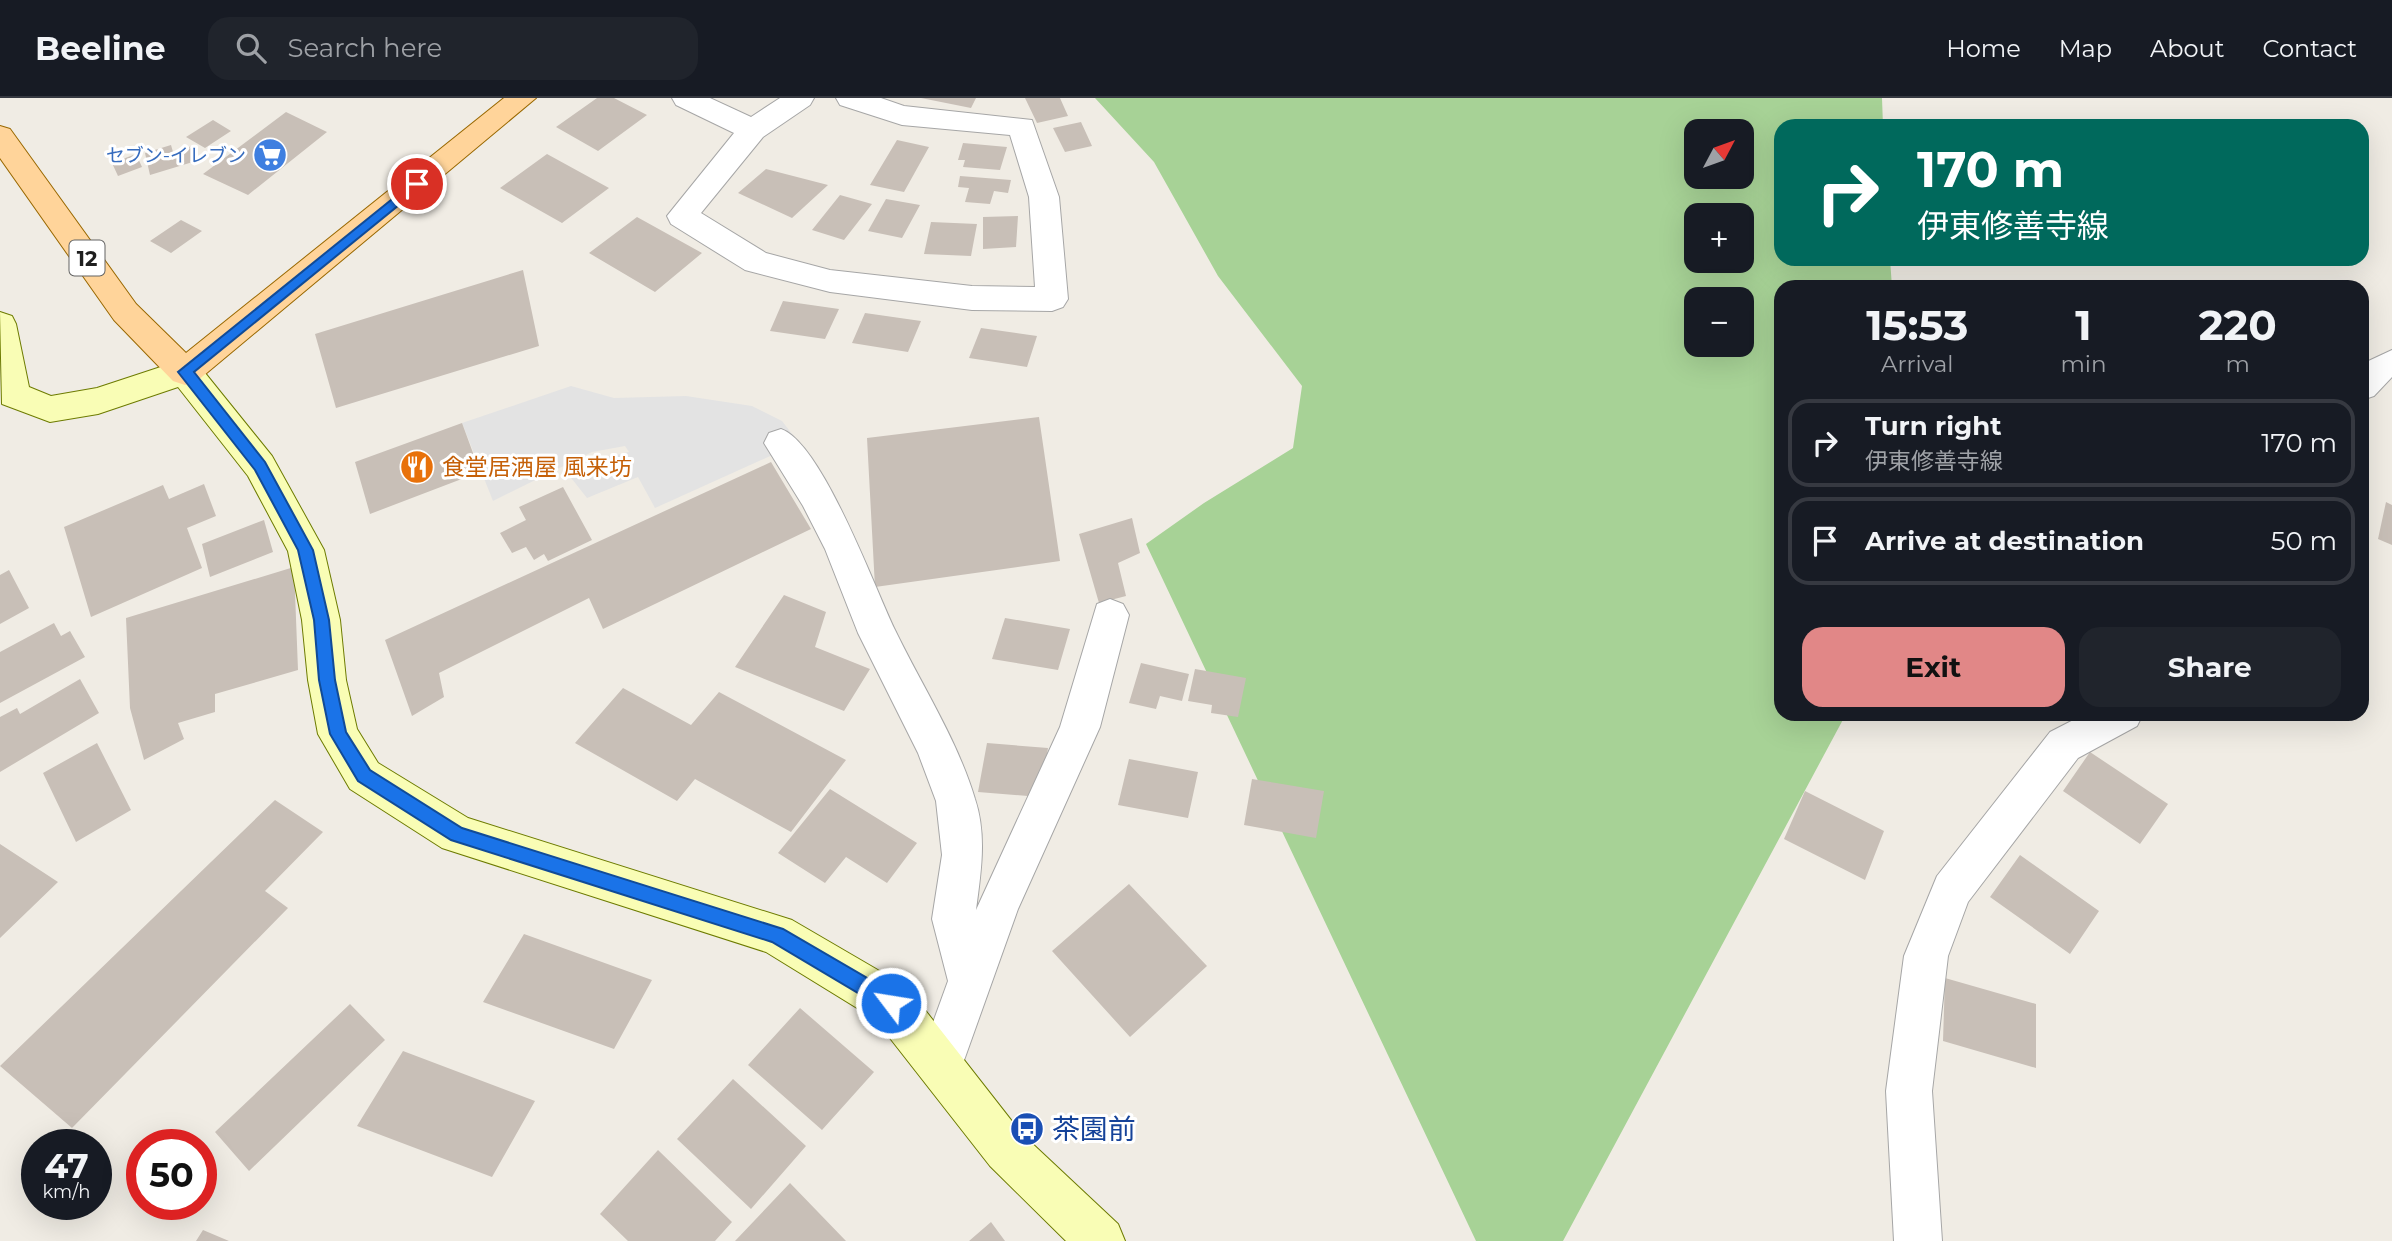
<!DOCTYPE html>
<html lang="en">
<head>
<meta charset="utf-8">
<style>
  body { margin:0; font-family:Montserrat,"Noto Sans JP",sans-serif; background:#20242c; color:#f1f3f6; height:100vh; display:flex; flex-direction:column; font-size:26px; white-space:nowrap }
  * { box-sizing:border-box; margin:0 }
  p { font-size:23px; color:#9ea1a6 }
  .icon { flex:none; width:38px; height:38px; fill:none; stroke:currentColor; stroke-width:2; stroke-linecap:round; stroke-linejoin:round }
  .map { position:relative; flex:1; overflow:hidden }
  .panel { position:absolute; left:1774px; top:182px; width:595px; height:441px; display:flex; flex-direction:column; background:#171b24; border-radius:21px; box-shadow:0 7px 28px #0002 }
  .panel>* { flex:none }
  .banner { position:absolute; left:1774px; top:21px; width:595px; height:147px; border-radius:21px; box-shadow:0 7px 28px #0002; background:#00695c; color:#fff; overflow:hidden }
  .needle { width:46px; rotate:49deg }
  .tools { position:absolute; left:1684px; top:21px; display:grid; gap:14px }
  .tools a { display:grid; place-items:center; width:70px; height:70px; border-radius:14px; background:#171b24; box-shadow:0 7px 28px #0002; font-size:35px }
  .speed { position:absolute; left:21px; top:1031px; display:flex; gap:14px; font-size:35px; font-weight:700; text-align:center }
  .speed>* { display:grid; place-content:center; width:91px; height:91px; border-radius:50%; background:#171b24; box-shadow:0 7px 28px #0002; line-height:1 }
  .speed small { font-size:18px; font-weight:400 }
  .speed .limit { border:10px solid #d22; background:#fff; color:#111 }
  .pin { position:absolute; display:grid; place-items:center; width:60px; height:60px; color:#fff; margin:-30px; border:4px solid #fff; border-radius:50%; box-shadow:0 2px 7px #0007 }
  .me { position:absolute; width:77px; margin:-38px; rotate:301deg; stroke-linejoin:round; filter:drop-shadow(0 0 5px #0008) }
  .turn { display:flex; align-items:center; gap:24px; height:147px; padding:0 28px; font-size:32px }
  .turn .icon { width:91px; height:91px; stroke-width:2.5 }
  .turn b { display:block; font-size:49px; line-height:60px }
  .eta { display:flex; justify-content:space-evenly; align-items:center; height:119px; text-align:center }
  .eta b { font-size:42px; font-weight:700; line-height:49px }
  .cta { display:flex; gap:14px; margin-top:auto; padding:14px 28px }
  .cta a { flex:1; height:80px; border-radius:21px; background:#e18787; color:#111; font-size:28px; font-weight:700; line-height:80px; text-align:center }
  .cta a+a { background:#20242c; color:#f1f3f6 }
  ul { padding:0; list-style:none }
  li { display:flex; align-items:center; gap:21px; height:88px; margin:0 14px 10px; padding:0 14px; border:4px solid #363941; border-radius:21px }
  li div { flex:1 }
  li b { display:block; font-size:26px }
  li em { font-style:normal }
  header { display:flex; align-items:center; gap:42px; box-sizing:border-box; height:98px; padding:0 35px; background:#171b24; border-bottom:2px solid #363941 }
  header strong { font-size:33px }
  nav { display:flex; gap:38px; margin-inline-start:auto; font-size:24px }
  .search { width:490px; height:63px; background:#20242c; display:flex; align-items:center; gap:18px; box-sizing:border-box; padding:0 24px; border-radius:21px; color:#9ea1a6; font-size:26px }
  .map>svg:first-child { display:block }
  .forest { fill:#a7d296; fill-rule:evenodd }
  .parking { fill:#e3e3e3 }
  .building { fill:#c8bfb7 }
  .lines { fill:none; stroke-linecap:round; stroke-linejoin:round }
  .street-casing { stroke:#a6a6a6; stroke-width:2 }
  .secondary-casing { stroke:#6d7b00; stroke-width:2 }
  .primary-casing { stroke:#996800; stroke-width:2 }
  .street { fill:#fff; fill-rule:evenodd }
  .secondary { fill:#f9fdb5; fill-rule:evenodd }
  .primary { fill:#ffd49a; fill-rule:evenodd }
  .route { fill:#1a73e8; stroke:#114b97; stroke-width:2 }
  .labels { text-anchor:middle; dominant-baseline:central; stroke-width:6; stroke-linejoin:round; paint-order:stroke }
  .far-shop-label { font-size:19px; fill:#366cbe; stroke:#fff; text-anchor:end }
  .shield { fill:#fff; stroke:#626262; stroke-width:2 }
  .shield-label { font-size:21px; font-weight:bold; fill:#1f1f1f }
  .food-label { font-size:23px; fill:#c56008; stroke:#fff; text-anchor:start }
  .near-transit-label { font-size:28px; fill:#164399; stroke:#fff; text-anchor:start }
</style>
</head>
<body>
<header>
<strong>Beeline</strong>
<div class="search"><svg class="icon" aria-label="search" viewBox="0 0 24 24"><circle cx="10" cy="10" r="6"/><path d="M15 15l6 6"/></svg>Search here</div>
<nav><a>Home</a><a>Map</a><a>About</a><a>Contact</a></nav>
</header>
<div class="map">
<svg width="2392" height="1143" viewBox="0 0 2392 1143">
  <rect width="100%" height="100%" fill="#f0ece4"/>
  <!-- forest -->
  <path class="forest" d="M1095,0H1882L1883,28H1782V161H1890L1892,189H1782V616H1846L1563,1143H1476L1146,446L1204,405L1293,350L1302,288L1218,178L1154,64ZM1696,33H1741V79H1696ZM1696,117H1741V163H1696ZM1696,201H1741V247H1696Z"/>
  <!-- parking -->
  <path class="parking" d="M571,288L614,300L686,298L752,308L782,323L799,345L655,410L638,379L587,400L568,376L590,363L629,354L625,348L592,354L493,403L462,325Z"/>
  <!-- building -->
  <path class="building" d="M597,0H614L647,17L598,53L556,29Z
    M921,0H976L971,10Z
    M1025,0H1060L1068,18L1037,25Z
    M286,14L327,34L248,97L203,76Z
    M213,22L231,33L205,50L186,39Z
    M1081,24L1092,48L1065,54L1053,30Z
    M897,42L929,49L904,94L870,87Z
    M963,45L1007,49L1000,72L963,69L965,62H958Z
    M171,47L173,54L192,48L196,63L150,77L145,55Z
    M136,56L142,69L118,78L112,65Z
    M547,56L609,90L562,125L500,90Z
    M766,71L828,87L792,120L738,95Z
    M960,78L1011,82L1008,95L994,93L990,106L965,104L969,90L958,89Z
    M840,97L872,106L844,142L812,132Z
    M886,101L920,107L902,140L868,133Z
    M1018,118L1016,149L983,151V119Z
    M637,119L702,155L655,194L589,155Z
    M181,122L202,133L171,155L150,143Z
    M931,124L977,126L971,158L924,156Z
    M523,172L539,248L336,310L315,236Z
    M783,203L839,211L825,241L770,233Z
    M865,215L921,223L908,254L852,245Z
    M981,230L1037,238L1027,269L969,260Z
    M1039,319L1060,463L875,489L867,340Z
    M462,325L480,374L370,416L355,364Z
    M771,364L811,431L603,531L589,500L439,575L444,599L412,618L385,542Z
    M204,386L216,418L187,430L202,470L91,519L64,429L163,387L169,401Z
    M563,389L592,442L548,463L544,456L534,462L526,449L512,455L500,435L526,422L519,409Z
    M2386,404L2392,407V447L2378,441Z
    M1132,420L1140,455L1118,465L1126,498L1099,505L1079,436Z
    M264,422L273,454L210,479L202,446Z
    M294,469L298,572L215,596V614L178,625L184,641L144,662L130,610L126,520Z
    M9,472L29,510L0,526V477Z
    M784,497L826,514L815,549L870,571L844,613L735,569Z
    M1005,520L1070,531L1058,572L992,561Z
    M54,525L61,538L70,533L85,559L0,605V554Z
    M1141,565L1189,576L1182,603L1160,598L1156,611L1129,605Z
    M1195,571L1246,580L1238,619L1211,615L1212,607L1188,603Z
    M80,581L99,615L0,674V619L17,610L20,616Z
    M623,590L691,627L719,594L846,662L791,734L695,681L677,703L575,645Z
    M97,645L131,712L76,744L43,675Z
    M987,645L1048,650L1040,699L978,694Z
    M2090,654L2168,706L2140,746L2063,693Z
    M1129,661L1198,674L1188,720L1118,707Z
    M1252,681L1324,693L1316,740L1244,727Z
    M830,691L917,745L887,785L846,759L825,785L778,755Z
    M1805,693L1884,733L1865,782L1784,741Z
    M275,702L323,734L265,793L288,810L72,1030L0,968Z
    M0,746L58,784L0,840Z
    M2020,757L2099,813L2070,856L1990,799Z
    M1129,786L1207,868L1130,939L1052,853Z
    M524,836L652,882L614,951L483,904Z
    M1945,880L2036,906V970L1943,943Z
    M350,906L385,942L249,1073L215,1034Z
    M800,910L874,974L822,1032L748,967Z
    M403,953L535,1003L492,1079L357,1028Z
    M733,981L806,1048L751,1111L677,1041Z
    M658,1052L732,1124L715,1143H628L600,1116Z
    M790,1085L846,1143H735Z
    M991,1124L1005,1143H969Z
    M203,1132L229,1143H196Z"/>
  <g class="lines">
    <!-- street casing -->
    <g class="street-casing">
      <path id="street" d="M672,0H710L751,19L780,0H814L810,7L763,39L701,115L766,155L830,172L972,188L1035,189L1029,99L1010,37L902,27L840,7L836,0H881L904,8L1032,22L1059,99L1068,201L1063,209L1052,213L972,212L830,194L745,172L671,126L667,118L734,35L676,7Z
        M2392,252V279L2374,298L2362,302V266Z
        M781,331C822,345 875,491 895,532C922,588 957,641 975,701C987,737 981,774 976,812L1060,629L1097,506L1110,501L1123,506L1129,517L1100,629L1018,811L957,982L941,989L925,982L918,966L948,883L932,821L942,757L936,703L918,655L858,535L825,451L803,408L764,345L769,335Z
        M2085,616H2143L2137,628L2078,660L1968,804L1948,858L1932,993L1942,1143H1894L1886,993L1904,858L1937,778L2050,634Z"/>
    </g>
    <!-- secondary casing -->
    <g class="secondary-casing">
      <path id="secondary" d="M0,214L12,218L16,226L29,289L51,298L97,290L185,261L197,265L272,358L324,452L340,522L346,582L357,631L378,665L468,720L792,822L907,889L1022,1036L1118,1126L1125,1143H1066L990,1068L875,921L766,854L442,750L350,691L318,636L308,582L302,522L288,453L248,378L178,289L98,316L50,324L2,306Z"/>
    </g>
    <!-- primary casing -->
    <g class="primary-casing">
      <path id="primary" d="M504,0H536L197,283L185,287L173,283L114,222L0,60V28L10,31L136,206L186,255Z"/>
    </g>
    <!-- street -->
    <use href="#street" class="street"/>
    <!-- secondary -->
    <use href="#secondary" class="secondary"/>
    <!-- primary -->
    <use href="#primary" class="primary"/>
  </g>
  <!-- route -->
  <path class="route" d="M417,81L423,86L421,89L194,274L265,364L313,452L329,522L335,582L346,634L370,672L462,730L783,831L898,898L900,905L898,911L891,914L885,911L772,844L451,742L358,683L330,636L319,582L314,522L298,452L255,372L178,274Z"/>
  <!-- icons -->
  <defs>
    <g id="supermarket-disc" transform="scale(1.75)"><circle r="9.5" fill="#3f7fe0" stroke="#fff"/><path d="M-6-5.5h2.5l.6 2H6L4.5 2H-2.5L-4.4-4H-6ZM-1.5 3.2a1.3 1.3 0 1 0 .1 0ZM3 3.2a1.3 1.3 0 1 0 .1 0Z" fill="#fff"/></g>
    <g id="restaurant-disc" transform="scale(1.75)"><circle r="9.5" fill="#e8710a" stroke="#fff"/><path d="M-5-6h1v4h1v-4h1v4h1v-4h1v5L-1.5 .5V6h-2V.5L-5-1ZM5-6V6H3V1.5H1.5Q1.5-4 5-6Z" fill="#fff"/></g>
    <g id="bus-disc" transform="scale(1.75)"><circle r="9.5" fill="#1a4fb4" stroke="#fff"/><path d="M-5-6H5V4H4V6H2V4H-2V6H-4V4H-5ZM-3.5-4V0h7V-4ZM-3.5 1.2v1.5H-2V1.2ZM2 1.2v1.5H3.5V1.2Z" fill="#fff"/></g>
  </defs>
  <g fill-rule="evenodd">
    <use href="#supermarket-disc" x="270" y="57"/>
    <use href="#restaurant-disc" x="417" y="369"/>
    <use href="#bus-disc" x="1027" y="1031"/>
  </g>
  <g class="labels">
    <!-- far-shop labels -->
    <g class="far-shop-label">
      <text x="246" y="57">セブン-イレブン</text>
    </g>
    <!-- shield labels -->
    <rect class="shield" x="69.5" y="142.5" width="35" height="35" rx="5"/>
    <g class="shield-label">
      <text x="87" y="160">12</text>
    </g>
    <!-- food labels -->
    <g class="food-label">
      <text x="442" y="369">食堂居酒屋 風来坊</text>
    </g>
    <!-- near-transit labels -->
    <g class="near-transit-label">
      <text x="1052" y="1031">茶園前</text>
    </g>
  </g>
</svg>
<div class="tools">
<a><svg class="needle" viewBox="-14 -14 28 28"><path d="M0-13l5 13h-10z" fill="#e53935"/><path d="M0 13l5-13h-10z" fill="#9ea1a6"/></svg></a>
<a>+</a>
<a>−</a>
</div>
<div class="speed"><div>47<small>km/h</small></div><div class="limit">50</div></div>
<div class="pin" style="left:417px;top:86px;background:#d93025"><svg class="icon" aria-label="arrive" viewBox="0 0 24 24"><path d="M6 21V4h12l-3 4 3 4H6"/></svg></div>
<svg class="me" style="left:891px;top:905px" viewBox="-20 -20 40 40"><circle r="17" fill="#1a73e8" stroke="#fff" stroke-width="3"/><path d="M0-11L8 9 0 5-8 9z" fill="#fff"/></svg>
<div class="banner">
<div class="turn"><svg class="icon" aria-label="right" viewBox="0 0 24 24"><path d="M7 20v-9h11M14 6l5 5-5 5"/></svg><div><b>170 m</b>伊東修善寺線</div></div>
</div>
<section class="panel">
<div class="eta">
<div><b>15:53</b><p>Arrival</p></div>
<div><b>1</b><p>min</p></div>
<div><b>220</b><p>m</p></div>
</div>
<ul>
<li><svg class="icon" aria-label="right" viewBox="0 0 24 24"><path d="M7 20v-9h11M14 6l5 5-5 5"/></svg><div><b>Turn right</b><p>伊東修善寺線</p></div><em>170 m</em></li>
<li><svg class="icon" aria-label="arrive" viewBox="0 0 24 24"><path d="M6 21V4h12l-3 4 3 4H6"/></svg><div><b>Arrive at destination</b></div><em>50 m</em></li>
</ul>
<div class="cta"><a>Exit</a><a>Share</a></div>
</section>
</div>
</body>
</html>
